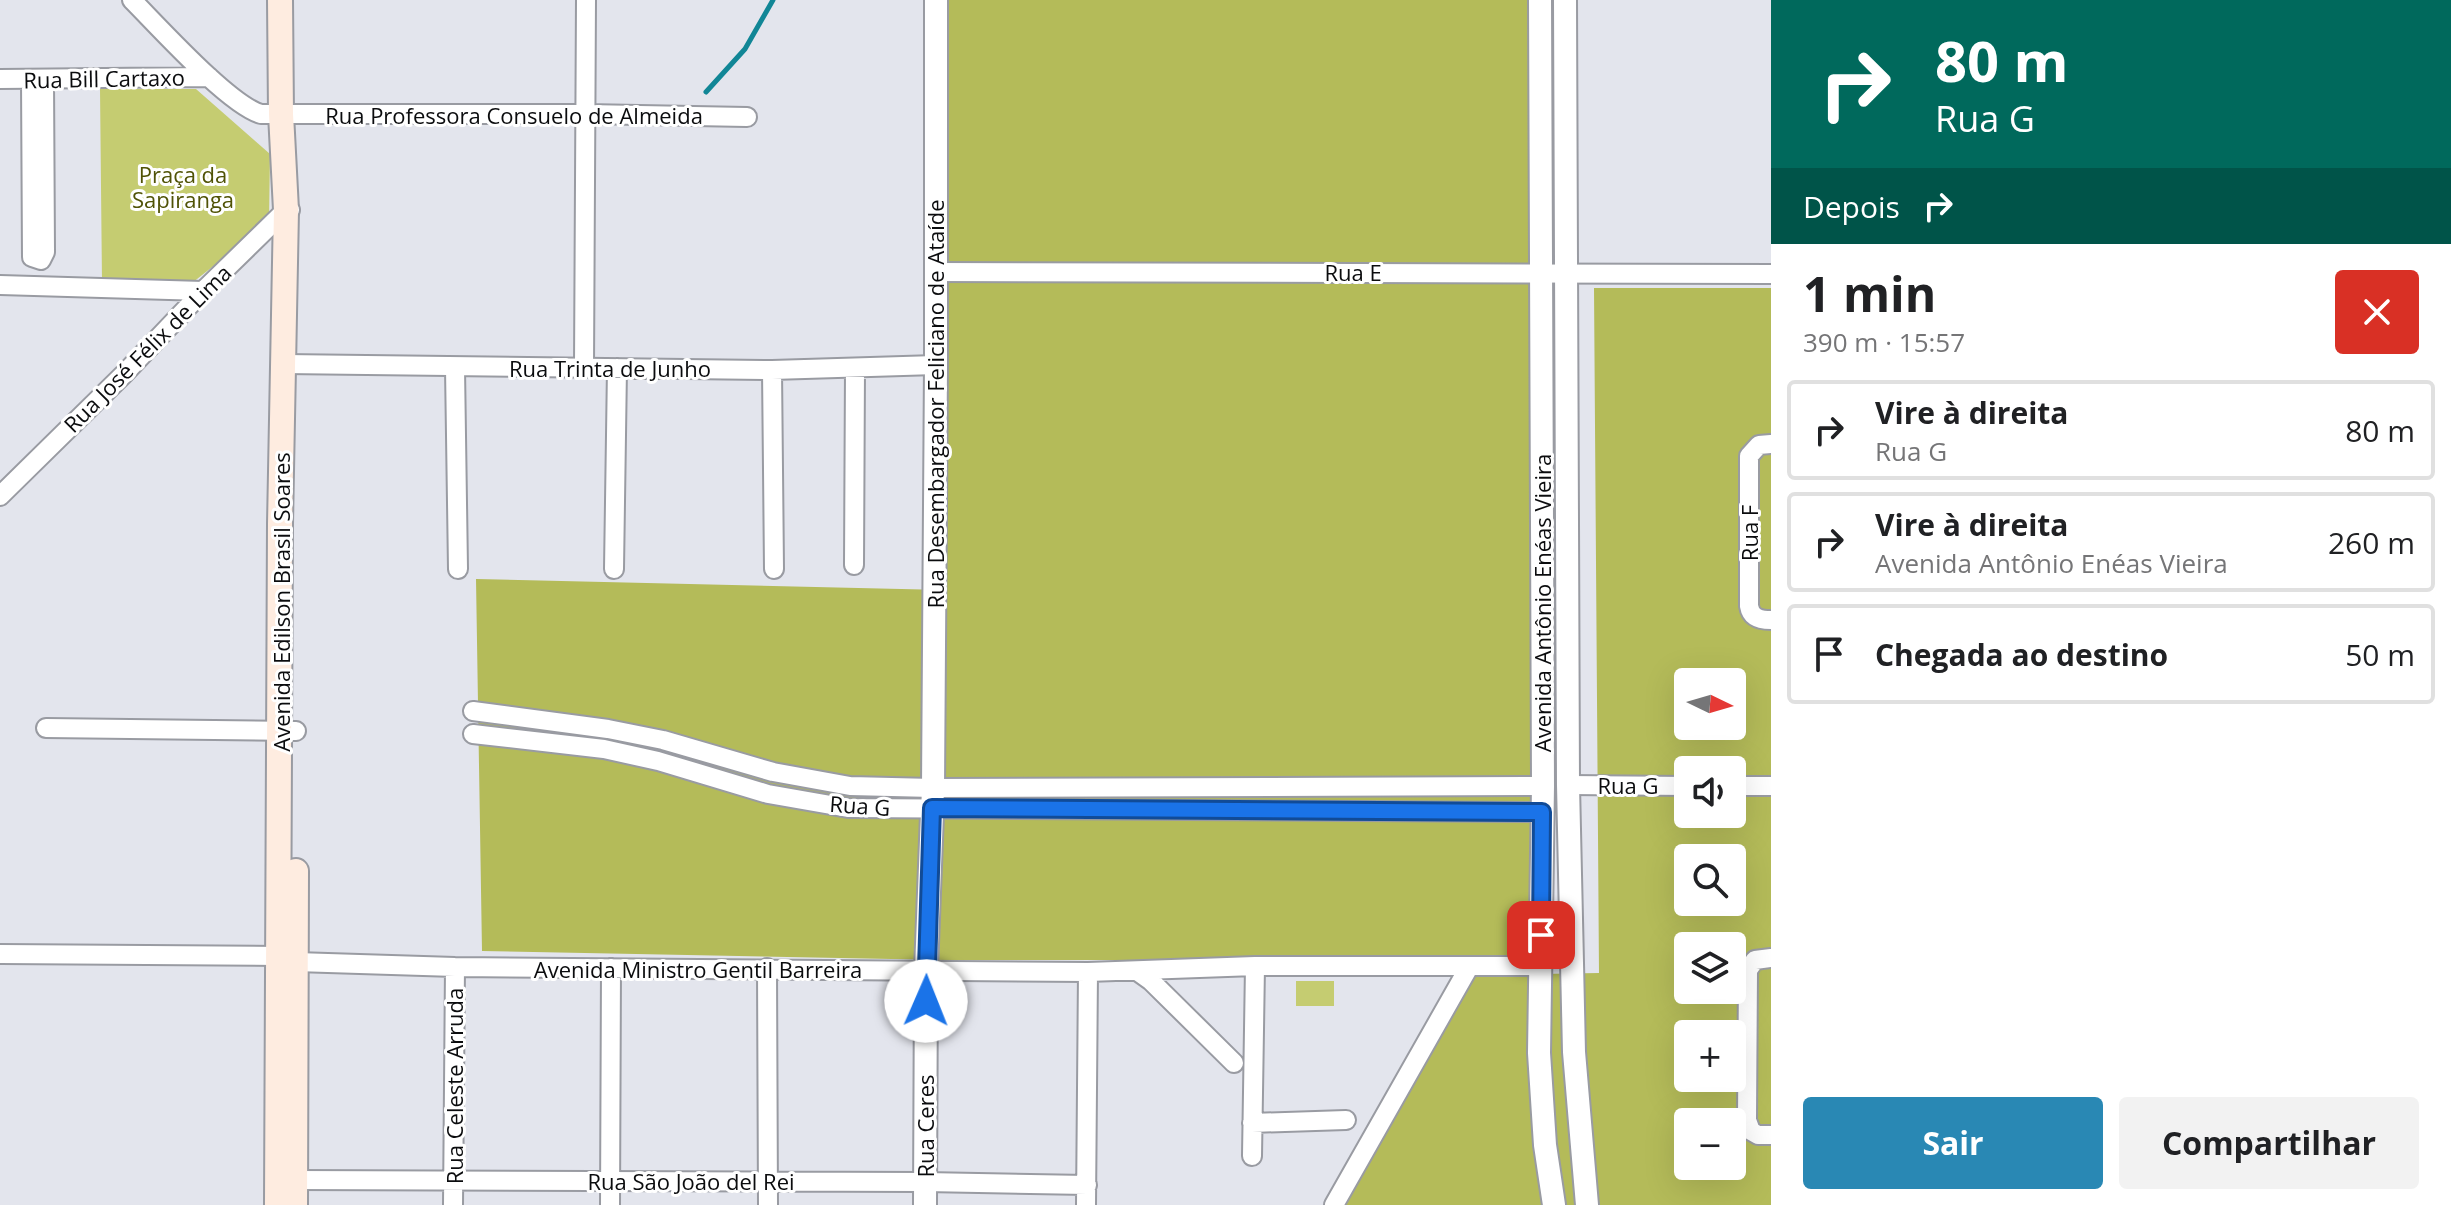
<!DOCTYPE html>
<html lang="pt">
<head>
<meta charset="utf-8">
<style>
  body { margin:0; font-family:"Open Sans",sans-serif; background:#f2f2f2; color:#202124; height:100vh; display:flex; flex-direction:column; font-size:30px; white-space:nowrap }
  * { box-sizing:border-box; margin:0 }
  p { font-size:26px; color:#757577 }
  .icon { flex:none; width:44px; height:44px; fill:none; stroke:currentColor; stroke-width:2; stroke-linecap:round; stroke-linejoin:round }
  .map { position:relative; flex:1; overflow:hidden }
  .details { display:flex; flex-direction:column; background:#fff; width:680px }
  .details>* { flex:none }
  .hud { background:#00695c; color:#fff; overflow:hidden }
  .needle { width:52px; rotate:95deg }
  .buttons { position:absolute; left:1674px; top:668px; display:grid; gap:16px }
  .buttons a { display:grid; place-items:center; width:72px; height:72px; border-radius:8px; background:#fff; box-shadow:0 8px 32px #0002; font-size:40px }
  .pin { position:absolute; display:grid; place-items:center; width:68px; height:68px; color:#fff; margin:-34px; border-radius:16px; box-shadow:0 4px 12px #0006 }
  .me { position:absolute; width:88px; margin:-44px; rotate:1deg; stroke-linejoin:round; filter:drop-shadow(0 0 6px #0008) }
  .turn { display:flex; align-items:center; gap:28px; height:168px; padding:0 32px; font-size:36px }
  .turn .icon { width:104px; height:104px; stroke-width:2.5 }
  .turn b { display:block; font-size:56px; line-height:68px }
  .then { display:flex; align-items:center; height:76px; padding:0 32px; background:#0003; gap:16px; font-size:30px }
  .round { display:grid; place-items:center; flex:none; width:84px; height:84px; border-radius:8px; background:#f2f2f2 }
  .head { display:flex; align-items:center; justify-content:space-between; height:136px; padding:0 32px }
  h1 { font-size:48px; font-weight:700; line-height:60px }
  .cta { display:flex; gap:16px; margin-top:auto; padding:16px 32px }
  .cta a { flex:1; height:92px; border-radius:8px; background:#2988b4; color:#fff; font-size:32px; font-weight:700; line-height:92px; text-align:center }
  .cta a+a { background:#f2f2f2; color:#202124 }
  ul { padding:0; list-style:none }
  li { display:flex; align-items:center; gap:24px; height:100px; margin:0 16px 12px; padding:0 16px; border:4px solid #e0e0e0; border-radius:8px }
  li div { flex:1 }
  li b { display:block; font-size:30px }
  li em { font-style:normal }
  main { display:flex; flex:1; min-height:0 }
  .map>svg:first-child { display:block }
  .green { fill:#c5cc71 }
  .forest { fill:#b4bb59; fill-rule:evenodd }
  .lines { fill:none; stroke-linecap:round; stroke-linejoin:round }
  .stream { stroke:#118696; stroke-width:5 }
  .minor-casing { stroke:#999ba2; stroke-width:22 }
  .tertiary-casing { stroke:#999ba2; stroke-width:26 }
  .secondary-casing { stroke:#999ba2; stroke-width:28 }
  .minor { stroke:#fff; stroke-width:18 }
  .tertiary { stroke:#fff; stroke-width:22 }
  .secondary { stroke:#feece0; stroke-width:24 }
  .route-casing { stroke:#114b97; stroke-width:20 }
  .route { stroke:#1a73e8; stroke-width:14 }
  .labels { text-anchor:middle; dominant-baseline:central; stroke-width:6; stroke-linejoin:round; paint-order:stroke }
  .street-label { font-size:22px; fill:#0b0c0e; stroke:#fff }
  .park-label { font-size:22px; fill:#505306; stroke:#fff }
</style>
</head>
<body>
<main>
<div class="map">
<svg width="1771" height="1205" viewBox="0 0 1771 1205">
  <rect width="100%" height="100%" fill="#e3e5ed"/>
  <!-- green -->
  <path class="green" d="M100,89H196L270,154L269,222L192,283L102,282Z
    M1296,981H1334V1006H1296Z"/>
  <!-- forest -->
  <path class="forest" d="M947,0H1534L1537,960H943L482,951L476,579L944,590Z
    M1594,288H1771V1205H1341L1473,975L1599,973ZM1688,682H1732V726H1688ZM1688,770H1732V814H1688ZM1688,858H1732V902H1688ZM1688,946H1732V990H1688ZM1688,1034H1732V1078H1688ZM1688,1122H1732V1166H1688Z"/>
  <g class="lines">
    <!-- stream -->
    <path class="stream" d="M706,92L745,49L773,0"/>
    <!-- minor casing -->
    <g class="minor-casing">
      <path id="minor" d="M132,0C158,26 229,105 261,114H586L747,117
        M0,79L209,77
        M31,80L32,257L41,260L45,252L44,80
        M935,272L1771,274
        M0,285L203,291
        M284,364L772,370L936,365
        M584,367L586,0
        M455,368L458,569
        M772,370L774,569
        M1771,444L1759,445L1749,456V606C1751,618 1760,620 1771,620
        M0,496L124,374L203,291L286,210H290
        M854,565L855,369
        M614,569L617,368
        M473,711L608,729L663,740L773,772L850,786L933,788L1543,786
        M46,728L296,731
        M473,734L604,749L658,761L768,794L848,808L1542,812
        M1568,785L1688,786
        M1732,786H1771
        M0,954L279,956L296,962L455,967L1088,972L1255,966H1541
        M1771,958L1755,960L1748,970L1747,1120L1751,1131L1758,1135H1771
        M767,968L768,1205
        M1137,971L1151,981L1234,1063
        M1252,1123L1346,1120
        M1252,1156L1255,966
        M294,1180L925,1182L1087,1185
        M453,1205L455,967
        M610,1205L611,968
        M1086,1205L1088,972
        M1334,1205L1469,967"/>
    </g>
    <!-- tertiary casing -->
    <g class="tertiary-casing">
      <path id="tertiary" d="M1540,0L1543,786L1539,1053L1545,1145L1554,1205
        M1565,0L1568,785L1574,1052L1587,1205
        M925,1205L926,970L933,788L936,365V0"/>
    </g>
    <!-- secondary casing -->
    <g class="secondary-casing">
      <path id="secondary" d="M277,1205L280,524L286,210L281,114L280,0
        M295,1205L296,871"/>
    </g>
    <!-- minor -->
    <use href="#minor" class="minor"/>
    <!-- tertiary -->
    <use href="#tertiary" class="tertiary"/>
    <!-- secondary -->
    <use href="#secondary" class="secondary"/>
  </g>
  <g class="lines">
    <!-- route casing -->
    <g class="route-casing">
      <path id="route" d="M926,1001L932,808L1542,812L1541,935"/>
    </g>
    <!-- route -->
    <use href="#route" class="route"/>
  </g>
  <g class="labels">
    <!-- street labels -->
    <g class="street-label">
      <text transform="translate(104 78) rotate(-1)">Rua Bill Cartaxo</text>
      <text x="514" y="115">Rua Professora Consuelo de Almeida</text>
      <text x="1353" y="272">Rua E</text>
      <text transform="translate(147 348) rotate(-45)">Rua José Félix de Lima</text>
      <text x="610" y="368">Rua Trinta de Junho</text>
      <text transform="translate(935 404) rotate(-90)">Rua Desembargador Feliciano de Ataíde</text>
      <text transform="translate(1749 533) rotate(-90)">Rua F</text>
      <text transform="translate(281 602) rotate(-90)">Avenida Edilson Brasil Soares</text>
      <text transform="translate(1542 603) rotate(-90)">Avenida Antônio Enéas Vieira</text>
      <text x="1628" y="785">Rua G</text>
      <text transform="translate(860 805) rotate(4)">Rua G</text>
      <text x="698" y="969">Avenida Ministro Gentil Barreira</text>
      <text transform="translate(454 1086) rotate(-90)">Rua Celeste Arruda</text>
      <text transform="translate(925 1126) rotate(-90)">Rua Ceres</text>
      <text x="691" y="1181">Rua São João del Rei</text>
    </g>
    <!-- park labels -->
    <g class="park-label">
      <text x="183" y="174">Praça da<tspan x="183" dy="25">Sapiranga</tspan></text>
    </g>
  </g>
</svg>
<div class="buttons">
<a><svg class="needle" viewBox="-14 -14 28 28"><path d="M0-13l5 13h-10z" fill="#e53935"/><path d="M0 13l5-13h-10z" fill="#757577"/></svg></a>
<a><svg class="icon" aria-label="sound" viewBox="0 0 24 24"><path d="M4 9h4l5-4v14l-5-4H4zM17 9q2 3 0 6"/></svg></a>
<a><svg class="icon" aria-label="search" viewBox="0 0 24 24"><circle cx="10" cy="10" r="6"/><path d="M15 15l6 6"/></svg></a>
<a><svg class="icon" aria-label="layers" viewBox="0 0 24 24"><path d="M12 4l9 5-9 5-9-5zM3 14l9 5 9-5"/></svg></a>
<a>+</a>
<a>−</a>
</div>
<div class="pin" style="left:1541px;top:935px;background:#d93025"><svg class="icon" aria-label="arrive" viewBox="0 0 24 24"><path d="M6 21V4h12l-3 4 3 4H6"/></svg></div>
<svg class="me" style="left:926px;top:1001px" viewBox="-20 -20 40 40"><circle r="19" fill="#fff"/><path d="M0-13L10 11 0 6-10 11z" fill="#1a73e8"/></svg>
</div>
<section class="details">
<div class="hud">
<div class="turn"><svg class="icon" aria-label="right" viewBox="0 0 24 24"><path d="M7 20v-9h11M14 6l5 5-5 5"/></svg><div><b>80 m</b>Rua G</div></div>
<div class="then">Depois<svg class="icon" aria-label="right" viewBox="0 0 24 24"><path d="M7 20v-9h11M14 6l5 5-5 5"/></svg></div>
</div>
<div class="head"><div><h1>1 min</h1><p>390 m · 15:57</p></div><a class="round" style="background:#d93025;color:#fff"><svg class="icon" aria-label="close" viewBox="0 0 24 24"><path d="M6 6l12 12M18 6L6 18"/></svg></a></div>
<ul>
<li><svg class="icon" aria-label="right" viewBox="0 0 24 24"><path d="M7 20v-9h11M14 6l5 5-5 5"/></svg><div><b>Vire à direita</b><p>Rua G</p></div><em>80 m</em></li>
<li><svg class="icon" aria-label="right" viewBox="0 0 24 24"><path d="M7 20v-9h11M14 6l5 5-5 5"/></svg><div><b>Vire à direita</b><p>Avenida Antônio Enéas Vieira</p></div><em>260 m</em></li>
<li><svg class="icon" aria-label="arrive" viewBox="0 0 24 24"><path d="M6 21V4h12l-3 4 3 4H6"/></svg><div><b>Chegada ao destino</b></div><em>50 m</em></li>
</ul>
<div class="cta"><a>Sair</a><a>Compartilhar</a></div>
</section>
</main>
</body>
</html>
